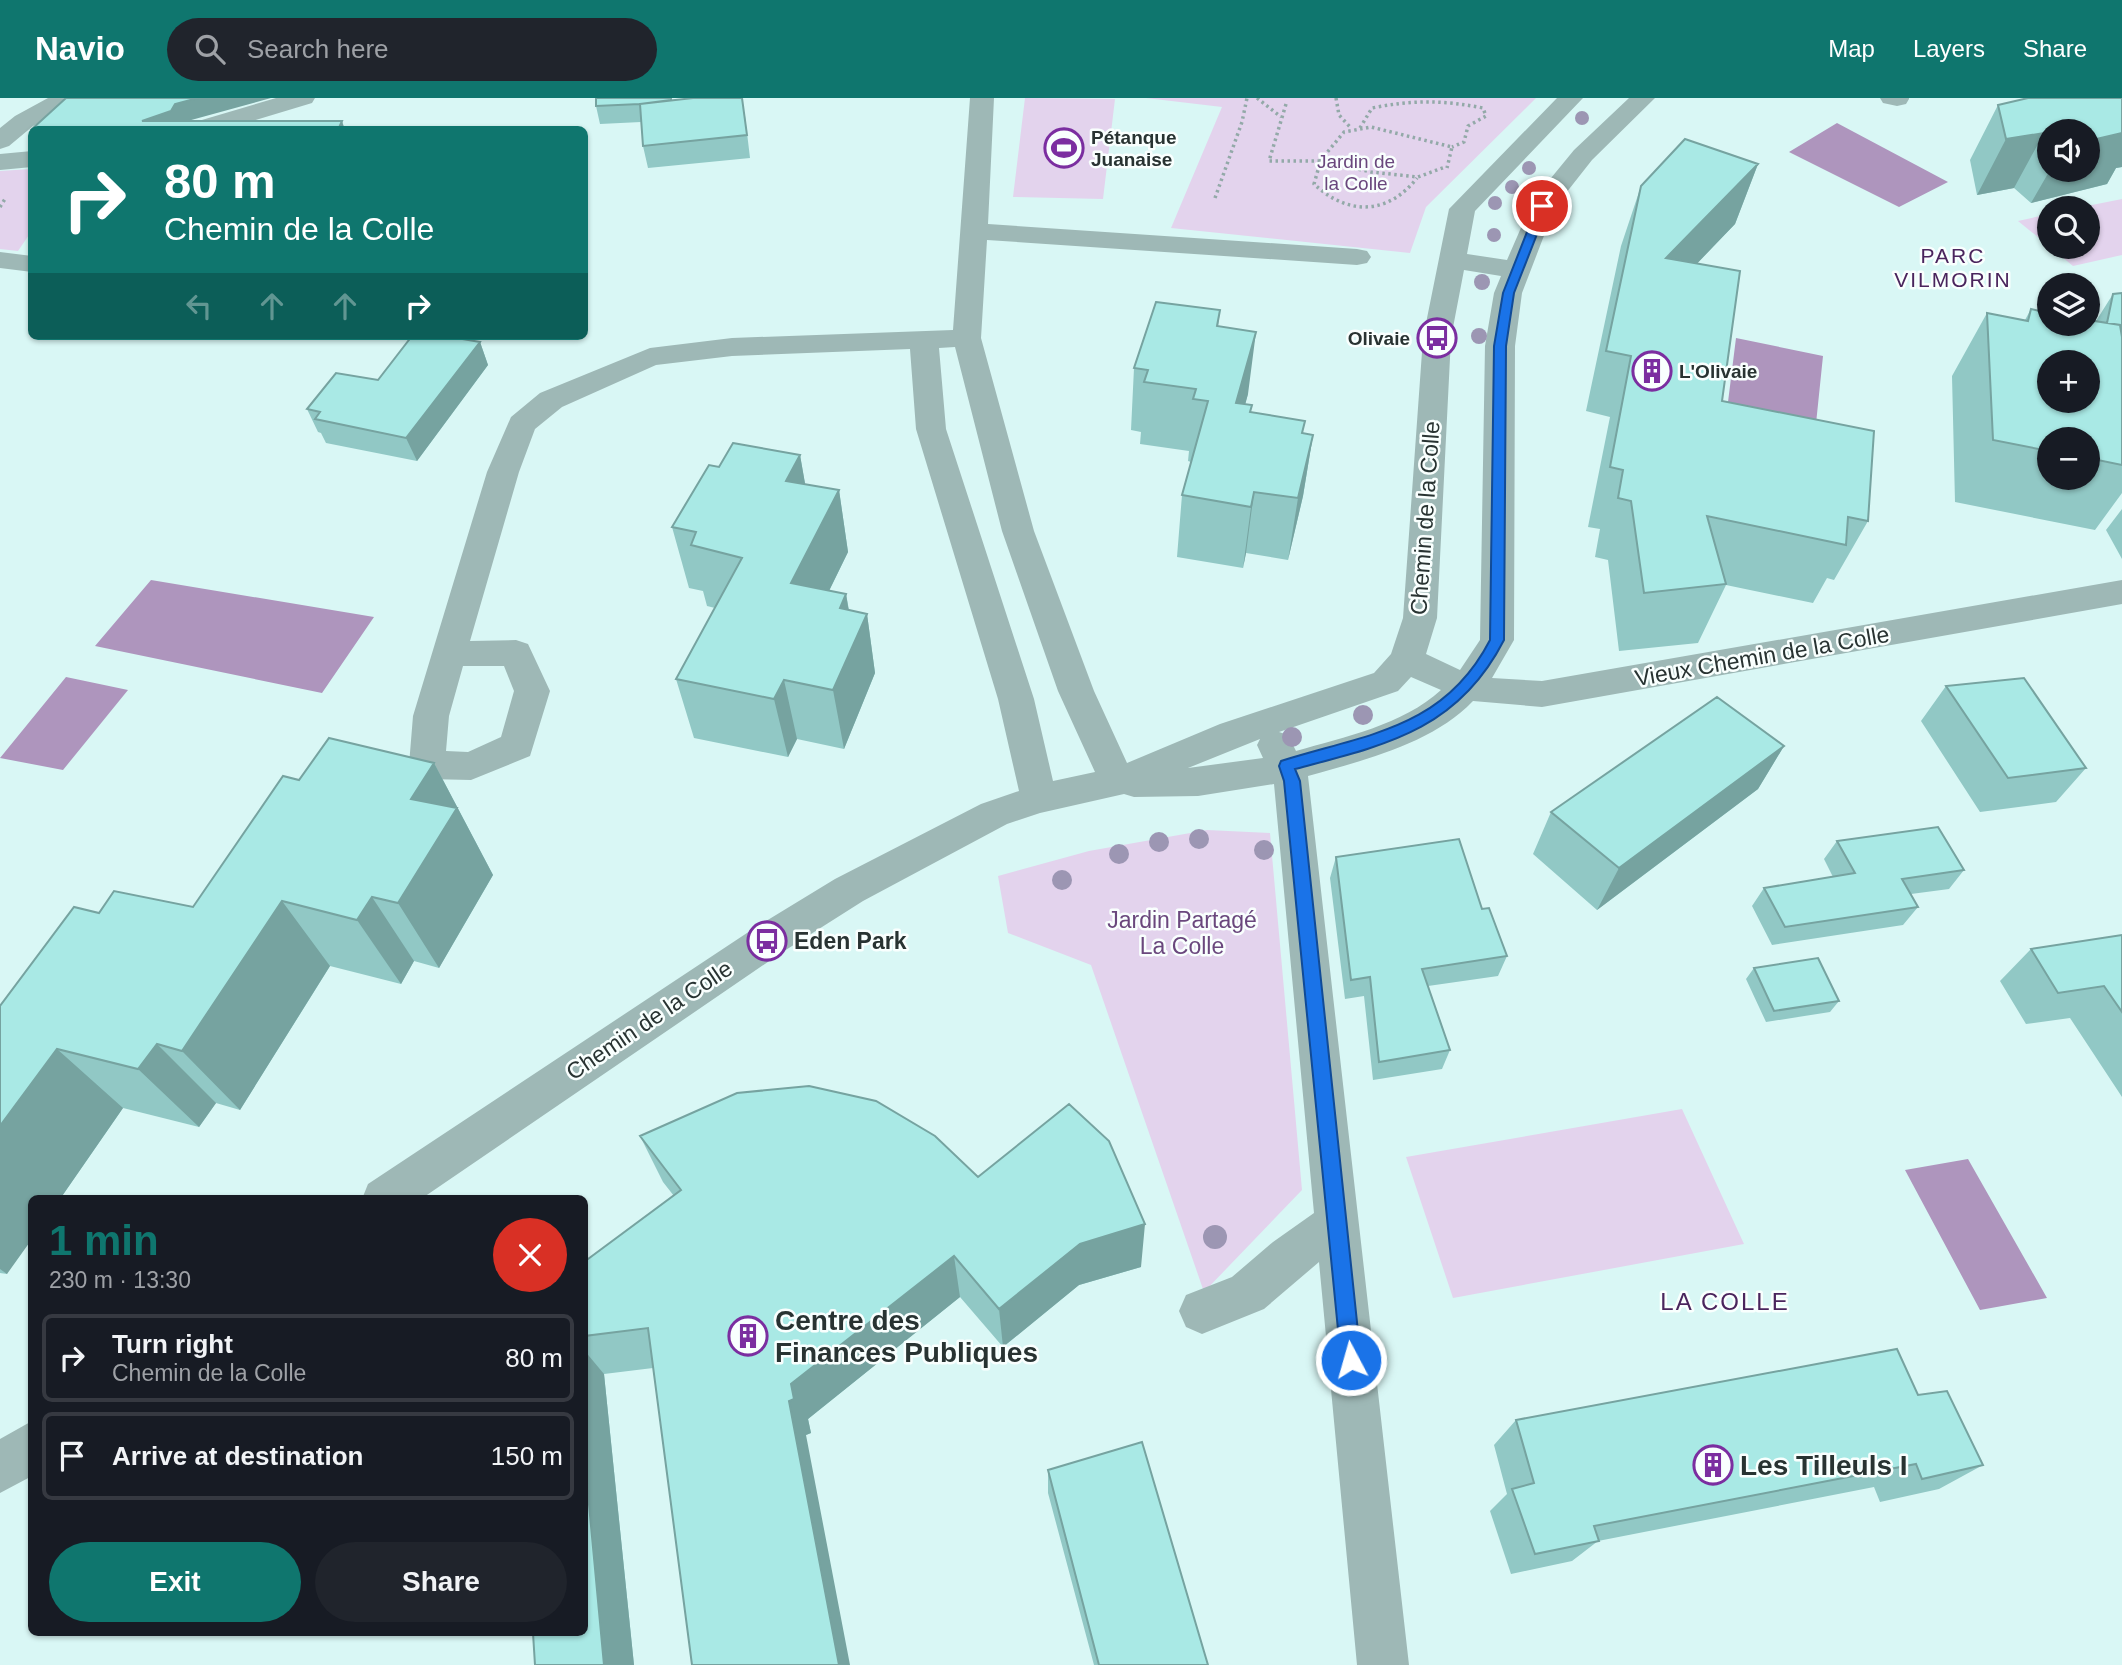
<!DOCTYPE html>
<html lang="en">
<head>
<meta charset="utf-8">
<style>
  body { margin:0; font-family:Helvetica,sans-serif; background:#20242c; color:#f1f3f6; height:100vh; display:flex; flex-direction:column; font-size:26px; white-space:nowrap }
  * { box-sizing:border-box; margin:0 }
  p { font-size:23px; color:#9ea1a6 }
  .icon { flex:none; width:38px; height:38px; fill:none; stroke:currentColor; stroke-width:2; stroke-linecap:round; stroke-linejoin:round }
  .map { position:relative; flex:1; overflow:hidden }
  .panel { position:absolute; left:28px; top:1097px; width:560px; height:441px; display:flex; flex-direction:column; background:#171b24; border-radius:10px; box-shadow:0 2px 5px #0004 }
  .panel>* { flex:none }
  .guide { position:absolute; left:28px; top:28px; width:560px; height:214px; border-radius:10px; box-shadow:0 2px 5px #0004; background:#0f766e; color:#fff; overflow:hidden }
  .tools { position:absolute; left:2037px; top:21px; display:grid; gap:14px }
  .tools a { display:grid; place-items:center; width:63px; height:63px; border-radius:50%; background:#171b24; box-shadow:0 2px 5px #0004; font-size:35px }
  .pin { position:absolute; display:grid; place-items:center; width:60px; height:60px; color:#fff; margin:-30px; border:4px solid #fff; border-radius:50%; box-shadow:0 2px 7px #0007 }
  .me { position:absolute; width:77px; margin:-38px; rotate:354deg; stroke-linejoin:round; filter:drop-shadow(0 0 5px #0008) }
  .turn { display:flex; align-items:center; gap:24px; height:147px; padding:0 21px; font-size:32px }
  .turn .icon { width:91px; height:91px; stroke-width:2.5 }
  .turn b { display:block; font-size:49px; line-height:60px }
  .lanes { display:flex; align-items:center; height:66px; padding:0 21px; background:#0003; justify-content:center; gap:35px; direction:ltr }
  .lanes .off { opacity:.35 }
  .round { display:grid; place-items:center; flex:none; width:74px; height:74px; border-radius:37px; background:#20242c }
  .headline { display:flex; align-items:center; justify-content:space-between; height:119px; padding:0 21px }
  h1 { font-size:42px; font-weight:600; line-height:52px; color:#0f766e }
  .action { display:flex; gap:14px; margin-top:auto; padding:14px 21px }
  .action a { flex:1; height:80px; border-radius:42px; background:#0f766e; color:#fff; font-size:28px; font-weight:600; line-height:80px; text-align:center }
  .action a+a { background:#20242c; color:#f1f3f6 }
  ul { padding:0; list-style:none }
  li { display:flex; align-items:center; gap:21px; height:88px; margin:0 14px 10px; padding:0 7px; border:4px solid #363941; border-radius:10px }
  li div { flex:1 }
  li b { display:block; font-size:26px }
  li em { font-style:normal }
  header { display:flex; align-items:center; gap:42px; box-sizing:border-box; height:98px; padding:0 35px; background:#0f766e; color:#fff }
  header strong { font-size:33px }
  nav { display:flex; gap:38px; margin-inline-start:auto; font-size:24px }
  .search { width:490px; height:63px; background:#20242c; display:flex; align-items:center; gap:18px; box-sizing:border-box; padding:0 24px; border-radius:38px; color:#9ea1a6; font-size:26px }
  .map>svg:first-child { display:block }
  .green { fill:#e3d3ed }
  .water { fill:#ae95bd }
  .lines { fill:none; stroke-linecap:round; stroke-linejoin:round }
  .path { stroke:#93a9a8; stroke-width:3.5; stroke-dasharray:2.5 3.5; stroke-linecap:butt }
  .minor { fill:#9eb8b6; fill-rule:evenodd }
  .tree { fill:#9c96b3 }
  .wall { fill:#91c8c5; fill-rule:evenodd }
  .shaded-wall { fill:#76a3a0 }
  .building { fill:#a9e9e5; stroke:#76a3a0; stroke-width:2; fill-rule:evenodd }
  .route { fill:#1a73e8; stroke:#114b97; stroke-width:2 }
  .labels { text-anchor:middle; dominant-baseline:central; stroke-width:5; stroke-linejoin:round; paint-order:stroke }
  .far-poi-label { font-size:19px; font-weight:bold; fill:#283332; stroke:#f9fffe; text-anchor:start }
  .far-park-label { font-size:19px; fill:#6a477d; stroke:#f9fffe }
  .far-neighbourhood-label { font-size:21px; letter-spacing:2px; fill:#4a255d; stroke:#f9fffe }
  .street-label { font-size:23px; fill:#283332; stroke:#f9fffe }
  .park-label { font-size:23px; fill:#6a477d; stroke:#f9fffe }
  .poi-label { font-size:23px; font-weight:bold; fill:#283332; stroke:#f9fffe; text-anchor:start }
  .neighbourhood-label { font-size:24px; letter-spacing:2px; fill:#4a255d; stroke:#f9fffe }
  .near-poi-label { font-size:28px; font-weight:bold; fill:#283332; stroke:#f9fffe; text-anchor:start }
</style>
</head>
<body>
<header>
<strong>Navio</strong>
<div class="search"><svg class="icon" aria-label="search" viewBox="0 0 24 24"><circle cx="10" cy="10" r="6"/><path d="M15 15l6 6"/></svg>Search here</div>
<nav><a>Map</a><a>Layers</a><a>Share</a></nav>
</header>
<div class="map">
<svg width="2122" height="1567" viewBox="0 0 2122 1567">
  <rect width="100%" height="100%" fill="#d9f7f5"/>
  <!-- green -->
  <path class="green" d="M1025,0L1115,1L1103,101L1013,99Z
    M1146,0H1536L1426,109L1410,155L1171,130L1222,9Z
    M31,71V134L18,153L0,151V73Z
    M2122,101V157L2073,168L2050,149H2088V110H2077Z
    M2049,116V148L2018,123Z
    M1207,732L1270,735L1302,1092L1204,1194L1091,867L1008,835L998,778L1089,753Z
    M1682,1011L1744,1146L1453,1200L1406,1059Z"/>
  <!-- water -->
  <path class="water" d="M1837,25L1948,84L1899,109L1789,54Z
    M1736,240L1823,258L1814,345L1725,328Z
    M151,482L374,519L322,595L95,548Z
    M66,579L128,592L63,672L0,660Z
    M1968,1061L2047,1200L1980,1212L1905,1072Z"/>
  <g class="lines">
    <!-- path -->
    <path class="path" d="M1257,0L1281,19
      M1336,0L1339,17L1351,30
      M1286,6L1269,63H1320L1371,74L1418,79L1445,69
      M1360,30L1372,10C1411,2 1444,2 1483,10L1486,18L1468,28L1464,44L1452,49
      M1320,63L1344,34L1371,29L1452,49L1447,70
      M1328,66L1318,72L1314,86C1348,118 1388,117 1417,80
      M1215,100L1242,24L1247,0
      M0,109L5,101"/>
    <!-- minor -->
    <path class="minor" d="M48,0H79L76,5L33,28L9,48L0,51V30L15,18Z
      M276,0H315L312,5L223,32H182L185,27Z
      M970,0H994L988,126L1357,151L1367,153L1371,159L1367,165L1357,167L987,142L981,240L1034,433L1094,593L1127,665L1220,626L1374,575L1391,556L1403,520L1423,240L1449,111L1557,0H1583L1475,113L1467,156L1507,162L1533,102L1574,52L1629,0H1655L1592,62L1555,109L1522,195L1515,248L1514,542L1492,580L1542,583L2122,482V506L1542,609L1473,603C1432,646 1364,662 1308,678L1409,1567H1357L1319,1164L1264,1211L1202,1236L1186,1229L1179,1213L1186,1197L1232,1179L1273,1144L1314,1115L1274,686L1198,698L1134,699L1124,696L1040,715L1007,726L863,803L781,855L421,1101H362L368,1086L753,831L835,781L981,706L1019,693L998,601L916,331L910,251L732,258L656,267L562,309L535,331L519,374L470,543L516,542L528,546L550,593L530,658L471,682L427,681L414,677L409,667L413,618L487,374L511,319L540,295L650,250L732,240L953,232ZM1464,172L1501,178L1494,195L1485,248L1480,542L1460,572L1426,556L1437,520L1451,240ZM955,249L1002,433L1058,593L1095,674L1053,683L1034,601L946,331L939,250ZM463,568H504L514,593L501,639L468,654L446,653L449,618ZM1411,579L1441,592C1403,627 1344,639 1296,653L1288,637L1279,634L1398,593ZM1260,641L1257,647L1263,660L1188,670Z
      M1880,0H1909V1L1906,6L1897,8L1883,5Z
      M32,53V69L0,72V56Z
      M0,154L32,158V174L0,170Z
      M32,1323V1378L0,1395V1341Z"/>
  </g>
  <!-- trees -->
  <g class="tree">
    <circle cx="1582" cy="20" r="7"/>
    <circle cx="1529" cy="70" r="7"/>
    <circle cx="1512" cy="89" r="7"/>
    <circle cx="1495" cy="105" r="7"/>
    <circle cx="1494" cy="137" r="7"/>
    <circle cx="1482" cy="184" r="8"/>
    <circle cx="1479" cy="238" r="8"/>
    <circle cx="1363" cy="617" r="10"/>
    <circle cx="1292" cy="639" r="10"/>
    <circle cx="1199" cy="741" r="10"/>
    <circle cx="1159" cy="744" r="10"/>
    <circle cx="1264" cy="752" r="10"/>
    <circle cx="1119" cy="756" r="10"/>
    <circle cx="1062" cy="782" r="10"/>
    <circle cx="1215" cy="1139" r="12"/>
  </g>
  <!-- wall -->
  <path class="wall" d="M2122,0V69L2116,70L2107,86L2031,105L2014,90L1977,97L1970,62L1998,7ZM2049,33L2088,72H2049Z
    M675,2L745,18L750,60L648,70L643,48L641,24L600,26L596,8Z
    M1758,66L1735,126L1697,165L1722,303L1868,423L1834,482L1827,480L1813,505L1726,487L1698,545L1619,553L1608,462L1595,459L1600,431L1588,429L1610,319L1586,313L1621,148L1641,88Z
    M2122,195V395L2095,432L1955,404L1952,278L1987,215L2025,222L2031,211L2096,223L2113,196ZM2049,341H2088V380H2049Z
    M1220,212L1218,229L1248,296L1245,306L1251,314L1303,335L1313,337L1303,398L1288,462L1246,455L1243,470L1177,459L1182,397L1191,364L1188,363L1189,353L1140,346L1141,334L1131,332L1134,270Z
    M480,244L488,267L417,363L326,345L321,335L318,334L307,311Z
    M800,357L805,386L839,392L848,454L829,493L846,496L849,512L867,516L875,575L844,651L797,641L788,659L694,640L676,581L715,510L707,508L703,493L689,490L672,429L719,369Z
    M2122,411V461L2106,432Z
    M1946,588L2086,670L2056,704L1980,714L1921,623Z
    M1784,648L1758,691L1597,812L1533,756L1551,714Z
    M434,665L493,777L439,870L414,863L401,886L330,868L240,1012L216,1005L199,1029L123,1010L60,1101H32L7,1176L0,1175V908L99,815L193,809L299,682Z
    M1837,743L1964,772L1949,791L1911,796L1918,809L1903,827L1772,847L1752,808L1764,790L1833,779L1824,761Z
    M1336,759L1482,811L1507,858L1498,878L1428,888L1450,952L1442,971L1373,982L1364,898L1345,901L1330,780Z
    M2122,837V999L2070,920L2026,926L2000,883L2031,851Z
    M1754,870L1839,903L1830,914L1766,924L1746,881Z
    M640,1038L978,1079L1141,1169L1079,1187L1003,1249L960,1199L808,1321L811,1335L806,1337L653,1270L604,1276L634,1567H535L584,1535V1164L674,1098L663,1084Z
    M1918,1297L1983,1367L1939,1391L1880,1404L1874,1389L1598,1443L1572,1463L1511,1476L1490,1413L1507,1396L1494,1347L1516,1322Z
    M1048,1372L1208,1567H1094L1048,1395Z"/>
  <!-- shaded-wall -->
  <path class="shaded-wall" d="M198,0H271L184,24L142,23L175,6Z
    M342,23L345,32H338Z
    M2122,32V69L2116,70L2107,86L2031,105L2050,72H2088V43Z
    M2044,35L2014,90L1977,97L2006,41Z
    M1758,66L1735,126L1645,220L1666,160Z
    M1256,234L1248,296L1229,367L1236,305Z
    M480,244L488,267L417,363L406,340Z
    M1313,337L1303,398L1288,462L1298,400Z
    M800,357L811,419L786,383Z
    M839,392L848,454L803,546L791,485Z
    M1254,394L1246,455L1243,470L1251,409Z
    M846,496L854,545L867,516L875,575L844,651L833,592L840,510Z
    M784,582L797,641L788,659L774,601Z
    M1784,648L1758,691L1597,812L1619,770Z
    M434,665L493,777L439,870L398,805L411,701Z
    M372,799L414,863L401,886L357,822Z
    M282,803L330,868L240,1012L182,953Z
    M157,946L216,1005L199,1029L138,971Z
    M57,951L123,1010L60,1101H32V1141L7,1176L0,1171V1028Z
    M1145,1126L1141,1169L1079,1187L1003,1249L999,1211L1080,1146Z
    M954,1158L960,1199L808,1321L811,1335L806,1337L850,1567H839L789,1303L791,1286Z
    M584,1252L604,1276L634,1567H604L584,1353Z"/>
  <!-- building -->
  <path class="building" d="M66,0H198L175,6L171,13L142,23H342L338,32L32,31Z
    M596,0H671V2L640,6L596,8Z
    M693,0H742L747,37L643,48L640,6Z
    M2028,0H2122V35L2088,43V33H2049V39L2044,35L2006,41L1998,7Z
    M1685,41L1758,66L1666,160L1740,173L1722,303L1874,333L1868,423L1848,419L1846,447L1707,418L1726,486L1644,495L1631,403L1618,400L1623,372L1610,369L1631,258L1606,253L1641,88Z
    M2122,195V239L2120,227L2107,225L2113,196Z
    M1156,204L1220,212L1217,228L1256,234L1236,305L1252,307L1250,314L1305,323L1302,335L1313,337L1298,400L1254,394L1251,409L1182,397L1208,303L1193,301L1196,291L1144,284L1148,272L1134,270Z
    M2031,211L2049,215V226H2088V222L2120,227L2122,239V367L2088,360V341H2049V353L1993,342L1987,215L2028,223ZM2049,264H2088V303H2049Z
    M412,238H445L480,244L406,340L315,321L320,314L307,311L336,275L378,282Z
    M733,345L800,357L786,383L839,392L791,485L846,496L840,510L867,516L833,592L784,582L774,601L676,581L742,460L691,447L696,434L672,429L709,367L719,369Z
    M2024,580L2086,670L2008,680L1946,588Z
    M1717,599L1784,648L1619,770L1551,714Z
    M329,640L434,665L411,701L457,710L398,805L372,799L357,822L282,803L182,953L157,946L138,971L57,951L0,1028V908L74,809L99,815L114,793L193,809L283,678L299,682Z
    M1938,729L1964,772L1902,781L1918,809L1785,829L1764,790L1855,775L1837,743Z
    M1459,741L1482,811L1489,810L1507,858L1422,871L1450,952L1379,964L1370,879L1351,882L1336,759Z
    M2122,837V914L2104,888L2058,895L2031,851Z
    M1818,860L1839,903L1774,913L1754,870Z
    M809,988L876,1003L935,1038L978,1079L1069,1006L1109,1043L1145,1126L1080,1146L999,1211L954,1158L791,1286L794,1301L789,1303L839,1567H692L648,1230L584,1238V1164L681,1092L640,1038L737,995Z
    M1897,1251L1918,1297L1947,1293L1983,1367L1922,1381L1916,1366L1594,1428L1599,1443L1535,1456L1512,1391L1534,1385L1516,1322Z
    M1142,1344L1208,1567H1099L1048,1372Z
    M584,1353L604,1567H535L533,1535H584Z"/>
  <!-- route -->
  <path class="route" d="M1538,106L1548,108L1514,195L1506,248L1504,542C1458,632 1386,647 1295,671L1300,683L1361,1262L1358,1269L1351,1272L1344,1269L1341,1262L1284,683L1279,668L1281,663C1367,636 1444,631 1490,542L1494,248L1503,195Z"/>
  <!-- icons -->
  <defs>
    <g id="stadium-ring" transform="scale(2.0125)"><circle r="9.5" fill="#f9fffe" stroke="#7b2ea0" stroke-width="1.5"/><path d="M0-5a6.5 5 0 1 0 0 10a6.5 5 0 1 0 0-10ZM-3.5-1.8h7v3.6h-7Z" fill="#7b2ea0"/></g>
    <g id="bus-ring" transform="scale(2.0125)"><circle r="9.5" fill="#f9fffe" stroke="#7b2ea0" stroke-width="1.5"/><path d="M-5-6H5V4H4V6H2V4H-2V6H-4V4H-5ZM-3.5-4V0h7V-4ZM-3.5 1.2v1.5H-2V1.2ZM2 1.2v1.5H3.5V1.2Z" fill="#7b2ea0"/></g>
    <g id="building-ring" transform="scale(2.0125)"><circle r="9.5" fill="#f9fffe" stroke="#7b2ea0" stroke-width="1.5"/><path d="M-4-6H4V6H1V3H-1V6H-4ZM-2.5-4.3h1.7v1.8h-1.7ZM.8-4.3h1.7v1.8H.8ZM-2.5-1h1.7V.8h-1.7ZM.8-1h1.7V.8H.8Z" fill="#7b2ea0"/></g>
  </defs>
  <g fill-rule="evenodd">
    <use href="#stadium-ring" x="1064" y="50"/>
    <use href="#bus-ring" x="1437" y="240"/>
    <use href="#building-ring" x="1652" y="273"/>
    <use href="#bus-ring" x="767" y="843"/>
    <use href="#building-ring" x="748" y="1238"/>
    <use href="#building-ring" x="1713" y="1367"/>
  </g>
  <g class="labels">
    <!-- far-poi labels -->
    <g class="far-poi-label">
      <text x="1091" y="39">Pétanque<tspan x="1091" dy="22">Juanaise</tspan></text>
      <text x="1410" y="240" text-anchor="end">Olivaie</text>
      <text x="1679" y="273">L'Olivaie</text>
    </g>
    <!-- far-park labels -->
    <g class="far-park-label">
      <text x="1356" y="63">Jardin de<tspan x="1356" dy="22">la Colle</tspan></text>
    </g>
    <!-- far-neighbourhood labels -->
    <g class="far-neighbourhood-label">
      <text x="1953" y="157">PARC<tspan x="1953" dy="24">VILMORIN</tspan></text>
    </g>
    <!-- street labels -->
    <g class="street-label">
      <text transform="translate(1425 420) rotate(-86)">Chemin de la Colle</text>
      <text transform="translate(1762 558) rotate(-10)">Vieux Chemin de la Colle</text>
      <text transform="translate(649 922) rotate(-34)">Chemin de la Colle</text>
    </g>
    <!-- park labels -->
    <g class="park-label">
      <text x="1182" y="822">Jardin Partagé<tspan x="1182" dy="26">La Colle</tspan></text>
    </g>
    <!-- poi labels -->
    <g class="poi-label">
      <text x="794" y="843">Eden Park</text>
    </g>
    <!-- neighbourhood labels -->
    <g class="neighbourhood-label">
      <text x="1725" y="1203">LA COLLE</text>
    </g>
    <!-- near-poi labels -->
    <g class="near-poi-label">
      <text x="775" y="1222">Centre des<tspan x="775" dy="32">Finances Publiques</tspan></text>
      <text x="1740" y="1367">Les Tilleuls I</text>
    </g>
  </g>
</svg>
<div class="tools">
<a><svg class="icon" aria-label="sound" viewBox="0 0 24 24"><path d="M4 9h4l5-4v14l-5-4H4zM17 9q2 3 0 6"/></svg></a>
<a><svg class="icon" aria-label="search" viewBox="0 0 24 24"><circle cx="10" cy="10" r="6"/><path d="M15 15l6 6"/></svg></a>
<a><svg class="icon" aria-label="layers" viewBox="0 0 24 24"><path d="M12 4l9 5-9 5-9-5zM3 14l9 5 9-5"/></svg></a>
<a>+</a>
<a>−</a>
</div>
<div class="pin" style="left:1542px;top:108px;background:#d93025"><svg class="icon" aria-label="arrive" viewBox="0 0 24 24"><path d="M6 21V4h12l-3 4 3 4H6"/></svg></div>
<svg class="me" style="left:1351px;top:1262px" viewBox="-20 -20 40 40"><circle r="17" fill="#1a73e8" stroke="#fff" stroke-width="3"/><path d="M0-11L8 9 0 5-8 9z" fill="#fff"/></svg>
<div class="guide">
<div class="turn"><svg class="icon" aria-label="right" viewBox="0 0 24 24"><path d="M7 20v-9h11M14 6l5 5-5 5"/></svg><div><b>80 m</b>Chemin de la Colle</div></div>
<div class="lanes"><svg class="icon off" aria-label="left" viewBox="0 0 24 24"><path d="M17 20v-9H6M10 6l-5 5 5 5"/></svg><svg class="icon off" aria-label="ahead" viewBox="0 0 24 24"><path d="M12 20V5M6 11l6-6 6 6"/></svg><svg class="icon off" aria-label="ahead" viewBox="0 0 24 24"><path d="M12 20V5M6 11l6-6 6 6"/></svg><svg class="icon" aria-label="right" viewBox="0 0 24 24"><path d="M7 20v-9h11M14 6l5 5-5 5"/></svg></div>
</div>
<section class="panel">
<div class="headline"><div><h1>1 min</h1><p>230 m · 13:30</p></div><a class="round" style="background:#d93025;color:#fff"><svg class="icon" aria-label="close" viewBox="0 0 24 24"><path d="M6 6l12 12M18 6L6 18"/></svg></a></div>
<ul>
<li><svg class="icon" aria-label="right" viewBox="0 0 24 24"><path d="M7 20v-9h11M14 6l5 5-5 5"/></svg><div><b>Turn right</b><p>Chemin de la Colle</p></div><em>80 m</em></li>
<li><svg class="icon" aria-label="arrive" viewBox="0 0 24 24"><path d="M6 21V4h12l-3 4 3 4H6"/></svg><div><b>Arrive at destination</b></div><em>150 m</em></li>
</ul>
<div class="action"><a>Exit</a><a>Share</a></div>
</section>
</div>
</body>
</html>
